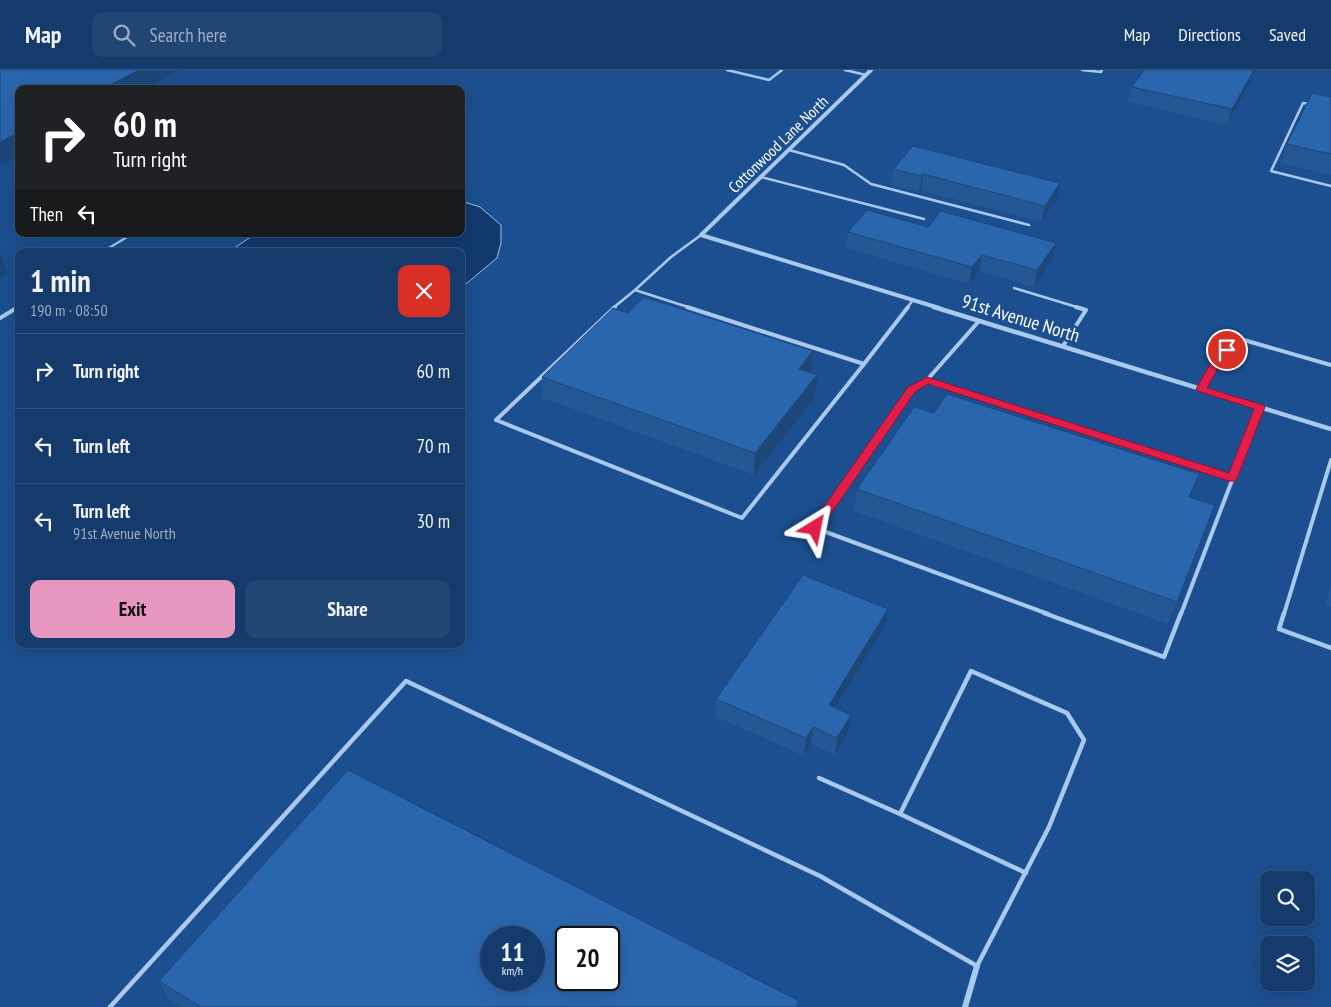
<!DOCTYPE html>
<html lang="en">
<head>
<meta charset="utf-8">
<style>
  body { margin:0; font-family:"PT Sans Narrow",sans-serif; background:#214673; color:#f1f3f6; height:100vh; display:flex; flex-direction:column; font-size:19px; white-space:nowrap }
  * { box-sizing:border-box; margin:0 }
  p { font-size:16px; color:#9dadc1 }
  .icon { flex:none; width:28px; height:28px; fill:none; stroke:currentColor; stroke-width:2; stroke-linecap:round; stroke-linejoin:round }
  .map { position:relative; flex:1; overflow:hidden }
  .details { position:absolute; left:15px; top:178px; width:450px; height:400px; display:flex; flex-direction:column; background:#143b6b; border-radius:10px; box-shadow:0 5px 20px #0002,0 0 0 1px #33557e }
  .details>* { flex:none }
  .hud { position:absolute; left:15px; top:15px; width:450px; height:152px; border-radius:10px; box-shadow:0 5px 20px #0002,0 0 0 1px #33557e; background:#202124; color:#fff; overflow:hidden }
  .buttons { position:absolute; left:1260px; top:801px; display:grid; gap:10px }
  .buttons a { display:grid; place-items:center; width:55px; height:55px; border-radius:10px; background:#143b6b; box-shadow:0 5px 20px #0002,0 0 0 1px #33557e; font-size:25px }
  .speed { position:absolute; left:480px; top:856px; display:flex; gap:10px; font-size:25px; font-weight:700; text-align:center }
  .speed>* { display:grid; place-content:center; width:65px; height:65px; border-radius:50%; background:#143b6b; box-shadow:0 5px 20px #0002,0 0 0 1px #33557e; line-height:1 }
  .speed small { font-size:12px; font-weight:400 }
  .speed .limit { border:2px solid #111; border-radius:8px; background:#fff; color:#111 }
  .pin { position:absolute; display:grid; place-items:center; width:42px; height:42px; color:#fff; margin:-21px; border:2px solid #fff; border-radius:50%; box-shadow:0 1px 5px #0007 }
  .me { position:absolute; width:55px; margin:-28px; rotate:35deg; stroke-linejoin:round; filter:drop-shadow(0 0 4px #0008) }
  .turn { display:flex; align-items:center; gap:18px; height:105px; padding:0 15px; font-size:22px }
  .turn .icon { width:65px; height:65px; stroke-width:2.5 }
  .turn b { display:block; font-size:35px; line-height:42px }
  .then { display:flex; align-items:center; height:48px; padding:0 15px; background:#0003; gap:10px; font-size:19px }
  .round { display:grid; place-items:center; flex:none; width:52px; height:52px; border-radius:10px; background:#214673 }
  .head { display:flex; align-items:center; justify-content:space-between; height:85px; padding:0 15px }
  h1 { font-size:30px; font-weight:800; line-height:38px }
  .action { display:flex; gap:10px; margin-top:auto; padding:10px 15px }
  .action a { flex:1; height:58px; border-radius:10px; background:#e797bd; color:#111; font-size:20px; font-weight:800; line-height:58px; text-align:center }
  .action a+a { background:#214673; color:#f1f3f6 }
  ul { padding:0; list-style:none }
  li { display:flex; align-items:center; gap:15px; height:75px; padding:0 15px; border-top:1px solid #33557e }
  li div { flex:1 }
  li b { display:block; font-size:19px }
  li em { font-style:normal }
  header { display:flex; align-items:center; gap:30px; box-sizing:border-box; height:70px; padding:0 25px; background:#143b6b; border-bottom:1px solid #33557e }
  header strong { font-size:24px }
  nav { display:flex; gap:28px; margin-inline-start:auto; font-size:18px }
  .search { width:350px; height:45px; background:#214673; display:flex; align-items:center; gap:12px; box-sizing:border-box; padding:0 18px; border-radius:10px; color:#9dadc1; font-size:19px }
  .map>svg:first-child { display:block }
  .water { fill:#123a6d; stroke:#9cc4f0 }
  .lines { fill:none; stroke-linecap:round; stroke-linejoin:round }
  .service-far2 { stroke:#a9c9ee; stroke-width:2.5 }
  .service-far1 { stroke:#a9c9ee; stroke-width:4 }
  .service { stroke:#a9c9ee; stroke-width:4.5 }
  .minor-far2 { stroke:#a9c9ee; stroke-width:4 }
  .minor-far1 { stroke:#a9c9ee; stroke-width:4.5 }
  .minor { stroke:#a9c9ee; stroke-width:6 }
  .wall { fill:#245895 }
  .shaded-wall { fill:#1d4779 }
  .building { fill:#2a66ad; stroke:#1d4779; fill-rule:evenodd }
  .route { fill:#e11d48; stroke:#92132f }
  .labels { text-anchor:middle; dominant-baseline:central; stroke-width:5; stroke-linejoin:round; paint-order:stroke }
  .far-street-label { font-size:16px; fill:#fff; stroke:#1b4f8f }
  .street-label { font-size:19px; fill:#fff; stroke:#1b4f8f }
</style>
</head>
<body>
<header>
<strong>Map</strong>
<div class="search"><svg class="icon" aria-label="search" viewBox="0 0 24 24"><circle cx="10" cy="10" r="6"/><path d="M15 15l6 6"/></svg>Search here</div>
<nav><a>Map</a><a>Directions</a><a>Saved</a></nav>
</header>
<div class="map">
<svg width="1331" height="937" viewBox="0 0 1331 937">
  <rect width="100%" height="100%" fill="#1b4f8f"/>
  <!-- water -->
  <path class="water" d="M461,131L480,137L501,155V173L497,188L461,218V181H230L255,164H461Z"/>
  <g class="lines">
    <!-- service-far2 -->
    <path class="service-far2" d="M727,0L769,10L782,0
      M845,0L866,5
      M1082,0L1101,2L1102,0
      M1310,34L1303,33L1271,101L1331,116
      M789,80L844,95L871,114L1029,155
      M761,107L924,149
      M104,181L132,164
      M1014,218L1080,238
      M16,238L19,236
      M613,238L635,220
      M691,238L635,220L671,187L701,165
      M907,238L913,230"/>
    <!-- service-far1 -->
    <path class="service-far1" d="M615,237L496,350L742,448L864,294
      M687,237L864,294L908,237
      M0,248L18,237
      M979,251L927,310L912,319L815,458L1048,544
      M1063,276L1086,240L1076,237
      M927,310L1233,408
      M1202,319L1217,292L1237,268L1331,295
      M1181,544L1260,337
      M1284,544L1331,390"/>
    <!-- service -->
    <path class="service" d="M1044,543L1164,587L1181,543
      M1284,543L1279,559L1331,578
      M900,744L1026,803
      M110,937L406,611L820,806L977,896L1049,757L1084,670L1067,643L971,601L900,744L819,708"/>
    <!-- minor-far2 -->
    <path class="minor-far2" d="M871,0L701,165L939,238"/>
    <!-- minor-far1 -->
    <path class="minor-far1" d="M934,237L1331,359"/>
    <!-- minor -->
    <path class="minor" d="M965,937L977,896"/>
  </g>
  <!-- wall -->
  <path class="wall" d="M1251,11L1227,55L1128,32L1132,17Z
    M1331,27V105L1281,93L1287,74Z
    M893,99L1057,129L1041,152L921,120L919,122L891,115Z
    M928,157L1056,173L1052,189L1034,217L979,201L969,214L846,178L848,162Z
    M628,243L813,281L811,303L815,327L754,405L543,328L542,307Z
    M857,419L1191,427L1215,435L1168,554L854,441Z
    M1331,517V537L1325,535Z
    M888,539L885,556L835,638L848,662L835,685L811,674L804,686L715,646L716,629Z
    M159,911L798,937H180L170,931Z"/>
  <!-- shaded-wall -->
  <path class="shaded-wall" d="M139,0H180L144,19H102Z
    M1254,0H1255L1251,11L1227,55L1232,39Z
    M19,62V85L0,95V72Z
    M923,104L921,120L919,122L922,106Z
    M1060,113L1057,129L1041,152L1045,136Z
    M1056,173L1052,189L1034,217L1037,200Z
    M0,183L8,204L0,209Z
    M982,185L979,201L969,214L972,197Z
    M813,281L811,303L797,321L799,299Z
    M817,305L815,327L754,405L755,383Z
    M888,539L885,556L826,652L829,635Z
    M851,645L848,662L835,685L837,668Z
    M813,657L811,674L804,686L806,668Z"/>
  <!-- building -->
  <path class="building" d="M0,0H139L102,19H19V62L0,72Z
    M1144,0H1254L1232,39L1132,17Z
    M1312,23L1331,27V84L1287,74Z
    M913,76L1060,113L1045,136L923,104L922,106L893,99Z
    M867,140L928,157L941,141L1056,173L1037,200L982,185L972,197L848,162Z
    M644,227L813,281L799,299L817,305L755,383L542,307L613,238L628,243Z
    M947,324L1199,404L1189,427L1215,435L1177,532L857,419L914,337L934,343Z
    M803,505L888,539L829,635L851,645L837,668L813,657L806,668L716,629Z
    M348,700L799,931L796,937H201L159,911ZM491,868H534V910H491ZM566,868H609V910H566Z"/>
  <!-- route -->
  <path class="route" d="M1227,277L1232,280L1221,293L1207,318L1263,335L1265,337L1236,411H1229L928,314L915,322L819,461H811L809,458L908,317L927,307L1229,403L1254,339L1198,321L1196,319C1203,308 1215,281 1227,277Z"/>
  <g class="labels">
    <!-- far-street labels -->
    <g class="far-street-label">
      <text transform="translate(778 74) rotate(-44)">Cottonwood Lane North</text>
    </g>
    <!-- street labels -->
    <g class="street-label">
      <text transform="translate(1021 248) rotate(17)">91st Avenue North</text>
    </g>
  </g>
</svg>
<div class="buttons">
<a><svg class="icon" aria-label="search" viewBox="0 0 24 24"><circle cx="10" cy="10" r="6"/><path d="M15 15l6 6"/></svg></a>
<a><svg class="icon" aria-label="layers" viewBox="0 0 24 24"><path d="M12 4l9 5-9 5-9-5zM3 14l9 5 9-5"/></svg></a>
</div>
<div class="speed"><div>11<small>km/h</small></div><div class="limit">20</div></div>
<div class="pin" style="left:1227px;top:280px;background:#d93025"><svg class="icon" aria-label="arrive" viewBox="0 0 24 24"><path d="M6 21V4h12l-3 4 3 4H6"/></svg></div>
<svg class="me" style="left:815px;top:458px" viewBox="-20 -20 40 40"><path d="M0-17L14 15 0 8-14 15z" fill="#e11d48" stroke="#fff" stroke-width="4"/></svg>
<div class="hud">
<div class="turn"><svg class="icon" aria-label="right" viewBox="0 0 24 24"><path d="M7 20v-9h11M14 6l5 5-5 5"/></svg><div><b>60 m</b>Turn right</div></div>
<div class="then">Then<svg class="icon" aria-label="left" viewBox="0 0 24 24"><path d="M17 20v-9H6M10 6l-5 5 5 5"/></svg></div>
</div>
<section class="details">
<div class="head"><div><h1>1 min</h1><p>190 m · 08:50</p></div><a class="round" style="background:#d93025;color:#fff"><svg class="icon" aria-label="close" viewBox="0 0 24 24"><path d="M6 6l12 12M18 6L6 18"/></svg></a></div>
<ul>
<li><svg class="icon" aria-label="right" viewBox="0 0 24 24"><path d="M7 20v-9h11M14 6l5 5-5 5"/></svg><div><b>Turn right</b></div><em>60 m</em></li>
<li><svg class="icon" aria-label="left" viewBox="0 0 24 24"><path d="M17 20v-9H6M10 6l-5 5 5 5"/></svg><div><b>Turn left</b></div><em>70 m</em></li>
<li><svg class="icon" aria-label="left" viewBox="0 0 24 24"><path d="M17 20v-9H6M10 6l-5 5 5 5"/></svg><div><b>Turn left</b><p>91st Avenue North</p></div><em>30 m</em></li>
</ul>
<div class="action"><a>Exit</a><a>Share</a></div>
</section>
</div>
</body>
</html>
